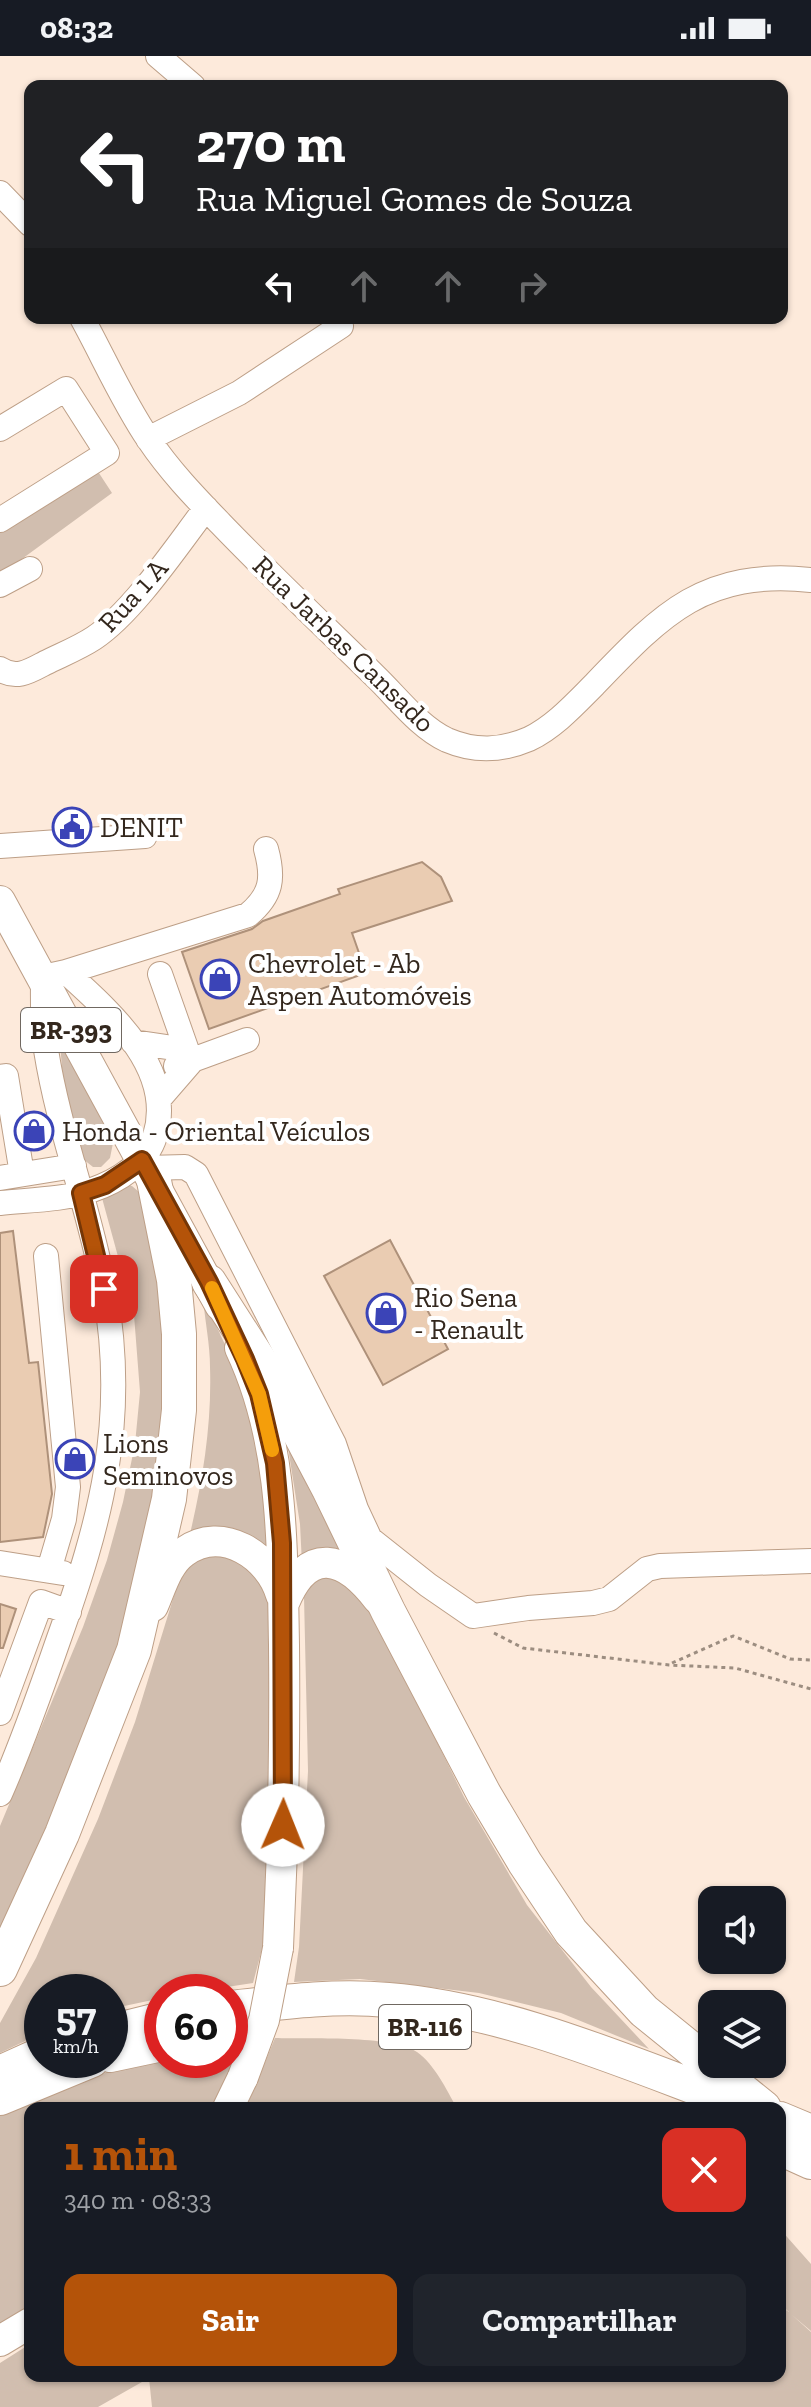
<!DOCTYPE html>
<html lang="pt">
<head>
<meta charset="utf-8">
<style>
  body { margin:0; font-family:"Zilla Slab",serif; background:#20242c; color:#f1f3f6; height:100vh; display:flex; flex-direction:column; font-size:30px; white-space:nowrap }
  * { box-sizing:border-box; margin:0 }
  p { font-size:26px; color:#9ea1a6 }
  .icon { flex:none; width:44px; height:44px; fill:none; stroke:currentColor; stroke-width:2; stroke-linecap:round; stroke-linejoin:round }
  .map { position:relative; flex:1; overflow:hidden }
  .drawer { position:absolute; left:24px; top:2046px; width:762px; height:280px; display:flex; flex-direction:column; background:#171b24; border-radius:16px; box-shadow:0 2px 6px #0004 }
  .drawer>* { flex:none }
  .hud { position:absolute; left:24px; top:24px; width:764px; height:244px; border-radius:16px; box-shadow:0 2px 6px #0004; background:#202124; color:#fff; overflow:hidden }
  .buttons { position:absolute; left:698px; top:1830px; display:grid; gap:16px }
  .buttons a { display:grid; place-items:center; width:88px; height:88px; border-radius:16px; background:#171b24; box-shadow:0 2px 6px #0004; font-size:40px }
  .speed { position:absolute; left:24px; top:1918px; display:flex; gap:16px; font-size:40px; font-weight:700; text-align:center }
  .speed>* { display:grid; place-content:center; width:104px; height:104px; border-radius:50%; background:#171b24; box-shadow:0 2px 6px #0004; line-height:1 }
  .speed small { font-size:20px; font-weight:400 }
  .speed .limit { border:12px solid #d22; background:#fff; color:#111 }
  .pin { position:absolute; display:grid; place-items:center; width:68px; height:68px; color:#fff; margin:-34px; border-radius:16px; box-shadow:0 4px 12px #0006 }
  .me { position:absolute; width:88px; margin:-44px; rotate:1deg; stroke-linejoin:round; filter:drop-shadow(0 0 6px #0008) }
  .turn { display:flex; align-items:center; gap:28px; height:168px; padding:0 40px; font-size:36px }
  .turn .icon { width:104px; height:104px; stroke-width:2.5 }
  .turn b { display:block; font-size:56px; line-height:68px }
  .lanes { display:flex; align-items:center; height:76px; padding:0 40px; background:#0003; justify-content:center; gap:40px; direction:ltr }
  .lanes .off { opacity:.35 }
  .round { display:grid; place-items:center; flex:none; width:84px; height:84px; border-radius:16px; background:#20242c }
  .summary { display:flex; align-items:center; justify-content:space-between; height:136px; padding:0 40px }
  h1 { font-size:48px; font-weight:700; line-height:60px; color:#b45309 }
  .button { display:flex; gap:16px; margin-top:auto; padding:16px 40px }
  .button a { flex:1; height:92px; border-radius:16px; background:#b45309; color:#fff; font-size:32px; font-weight:700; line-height:92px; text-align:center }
  .button a+a { background:#20242c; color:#f1f3f6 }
  .status { display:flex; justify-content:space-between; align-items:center; height:56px; padding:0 40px; background:#171b24; direction:ltr }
  .status svg { height:22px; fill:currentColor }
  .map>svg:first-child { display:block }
  .green { fill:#d1beaf }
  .building { fill:#eaccb2; stroke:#ae917a; stroke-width:2 }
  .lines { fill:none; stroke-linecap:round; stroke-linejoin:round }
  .minor-casing { stroke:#bd9f87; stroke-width:26 }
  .major-casing { stroke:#bd9f87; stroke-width:32 }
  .highway-casing { stroke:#bd9f87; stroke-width:36 }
  .path { stroke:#9c8d80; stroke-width:3; stroke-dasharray:4 4; stroke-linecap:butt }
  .minor { stroke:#fff; stroke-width:24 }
  .major { stroke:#fff; stroke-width:30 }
  .highway { stroke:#fff; stroke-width:34 }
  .major-bridge-casing { stroke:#bd9f87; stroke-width:32; stroke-linecap:butt }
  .major-bridge { stroke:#fff; stroke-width:30 }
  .route-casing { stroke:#753606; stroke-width:20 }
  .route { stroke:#b45309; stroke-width:14 }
  .slow { stroke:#f59e0b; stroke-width:14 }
  .labels { text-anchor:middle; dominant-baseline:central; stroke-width:8; stroke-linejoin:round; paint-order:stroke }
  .shield { fill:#fff; stroke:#706861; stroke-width:2 }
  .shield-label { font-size:26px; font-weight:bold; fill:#33271d }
  .street-label { font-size:28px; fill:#33271d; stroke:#fff }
  .poi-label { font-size:28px; fill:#33271d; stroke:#fff; text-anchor:start }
</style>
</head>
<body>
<div class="status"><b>08:32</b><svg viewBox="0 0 49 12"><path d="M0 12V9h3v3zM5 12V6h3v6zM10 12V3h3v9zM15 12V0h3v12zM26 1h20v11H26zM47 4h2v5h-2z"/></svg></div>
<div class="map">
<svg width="811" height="2351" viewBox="0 0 811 2351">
  <rect width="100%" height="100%" fill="#fdeadb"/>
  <!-- green -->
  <path class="green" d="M95,411L112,437L0,519V470Z
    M59,976L114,1082L110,1102L101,1111H93L83,1103L64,1035Z
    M122,1127L132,1130L139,1136L154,1174L173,1339L132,1554L0,1896V1770L83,1571L107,1504L123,1446L135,1388L140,1336L134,1259L102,1142Z
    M203,1242L229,1297L257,1387L270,1502L188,1486C202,1429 212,1370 210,1311C210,1289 205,1265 203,1242Z
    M287,1385L308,1431L331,1474L365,1517L302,1508L300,1468Z
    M233,1499L271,1537L266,1866L262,1893L253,1927L194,1936H162V1942L110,1953V1936H42V1977L0,1997V1967L36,1902L98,1763L135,1666L181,1517L196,1502Z
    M338,1517L376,1561L464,1741L527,1849L591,1931L649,1993L561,1957L479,1937L360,1923L294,1926L299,1891L308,1715L304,1541L308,1526Z
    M275,1982C307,1983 392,1979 417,1996C435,2009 446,2033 457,2052H246Z
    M230,1991H245L211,2052H30V2253L0,2271V2058L110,2015L162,2004H230Z
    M780,2173L811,2208V2275L792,2259L811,2276V2351H152L149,2322L98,2351H0V2307L30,2288V2320H780V2250L789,2256L780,2248Z"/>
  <!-- building -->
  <path class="building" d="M422,806L441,821L452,845L352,877L366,917L209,973L182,896L252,873L263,865L340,838L338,833Z
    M13,1175L29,1307L38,1306L52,1438L43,1481L0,1486V1177Z
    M390,1184L448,1293L383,1329L324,1220Z
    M0,1548L16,1553L3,1592H0Z"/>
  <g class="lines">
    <!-- minor casing -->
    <g class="minor-casing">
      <path id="minor" d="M158,0L193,30
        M0,137L30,168
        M82,262C104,302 123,346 149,384C169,414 195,441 220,467C270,519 323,569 375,620C397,641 419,671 447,684C475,696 501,695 529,683C554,671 574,649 594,629C662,558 704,513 811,524
        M0,373L66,333L107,397L0,464
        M148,383L239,337L341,270
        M0,529L30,513
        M0,613C16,624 30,615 45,607C61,599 79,592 94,582C133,556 177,490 206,452
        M0,790L145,780
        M66,916L248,859C272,839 274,822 266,793
        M133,986L187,994
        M176,1010L247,984
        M0,1021L6,1020L22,1118
        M159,1043L191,1006L160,918
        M147,1112L185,1111L196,1118L334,1388L356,1453L370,1483L428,1529L473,1560L528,1552L593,1547L609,1543L647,1513L660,1510L811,1505
        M0,1122L74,1110
        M0,1147C29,1144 64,1144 92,1134C118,1125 147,1107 155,1080C176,1013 110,956 66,916L43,921C43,945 42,971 46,994C59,1076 90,1154 105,1236C128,1365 101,1465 58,1585C40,1637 22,1688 0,1738
        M46,1200L68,1431L64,1463L49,1514
        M0,1507L63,1517
        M0,1657L41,1546L69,1556"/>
    </g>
    <!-- major casing -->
    <g class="major-casing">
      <path id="major" d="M0,845L220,1249
        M240,1292C284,1385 282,1488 284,1589C285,1690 283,1791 278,1892
        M284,1547C308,1489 344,1499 378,1543
        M153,1550C161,1532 167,1508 184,1496C222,1468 270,1500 281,1539
        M228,2052L243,2021
        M0,2285L30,2267"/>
    </g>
    <!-- highway casing -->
    <g class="highway-casing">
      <path id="highway" d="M209,1226L270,1321L329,1433L388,1555L484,1738L525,1807L571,1876L644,1955L764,2052
        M0,1913L62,1778L134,1594L169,1443L179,1354V1278L174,1224L154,1125
        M230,1952C282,1946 335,1939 388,1944C511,1954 632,2009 748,2051
        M110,1976L162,1963
        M110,1999L162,1988
        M0,2017L42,1998
        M0,2042L92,2004
        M780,2063L811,2076
        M780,2092L811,2106"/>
    </g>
    <!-- path -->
    <path class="path" d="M494,1577L523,1592L669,1609L735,1612L811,1633
      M672,1607L733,1580L790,1603L811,1604"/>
    <!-- minor -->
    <use href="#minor" class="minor"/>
    <!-- major -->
    <use href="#major" class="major"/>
    <!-- highway -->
    <use href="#highway" class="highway"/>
    <!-- major-bridge casing -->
    <g class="major-bridge-casing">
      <path id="major-bridge" d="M243,2021L264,1964L278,1892"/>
    </g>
    <!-- major-bridge -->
    <use href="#major-bridge" class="major-bridge"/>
  </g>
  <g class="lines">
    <!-- route casing -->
    <g class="route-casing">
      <path id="route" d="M104,1233L81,1137L105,1129L142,1104L209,1226L245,1303L259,1338L275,1407L282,1487L283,1769"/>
    </g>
    <!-- route -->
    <use href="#route" class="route"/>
    <!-- slow -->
    <path class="slow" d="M212,1232L259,1338L272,1394"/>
  </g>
  <!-- icons -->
  <defs>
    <g id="civic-ring" transform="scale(2)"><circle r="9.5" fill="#fff" stroke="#3b44b7" stroke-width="1.5"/><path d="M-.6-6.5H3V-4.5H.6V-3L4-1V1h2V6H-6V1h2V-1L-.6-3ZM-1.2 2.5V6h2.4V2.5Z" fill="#3b44b7"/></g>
    <g id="shop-ring" transform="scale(2)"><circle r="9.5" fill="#fff" stroke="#3b44b7" stroke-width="1.5"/><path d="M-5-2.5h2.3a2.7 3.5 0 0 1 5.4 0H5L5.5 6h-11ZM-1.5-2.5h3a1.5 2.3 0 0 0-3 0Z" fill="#3b44b7"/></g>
  </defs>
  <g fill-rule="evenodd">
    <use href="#civic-ring" x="72" y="771"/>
    <use href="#shop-ring" x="220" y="923"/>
    <use href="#shop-ring" x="34" y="1075"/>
    <use href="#shop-ring" x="386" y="1257"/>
    <use href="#shop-ring" x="75" y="1403"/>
  </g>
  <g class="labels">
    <!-- shield labels -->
    <g class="shield">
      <rect x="21" y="952" width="100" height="44" rx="6"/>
      <rect x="379" y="1949" width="92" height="44" rx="6"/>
    </g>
    <g class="shield-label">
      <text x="71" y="974">BR-393</text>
      <text x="425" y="1971">BR-116</text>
    </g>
    <!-- street labels -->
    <g class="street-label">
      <text transform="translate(133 539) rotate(-48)">Rua 1 A</text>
      <text transform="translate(344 588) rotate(44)">Rua Jarbas Cansado</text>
    </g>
    <!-- poi labels -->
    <g class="poi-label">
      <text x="100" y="771">DENIT</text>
      <text x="248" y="907">Chevrolet - Ab<tspan x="248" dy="32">Aspen Automóveis</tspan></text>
      <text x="62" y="1075">Honda - Oriental Veículos</text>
      <text x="414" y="1241">Rio Sena<tspan x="414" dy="32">- Renault</tspan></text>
      <text x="103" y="1387">Lions<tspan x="103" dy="32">Seminovos</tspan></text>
    </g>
  </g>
</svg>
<div class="buttons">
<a><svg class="icon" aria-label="sound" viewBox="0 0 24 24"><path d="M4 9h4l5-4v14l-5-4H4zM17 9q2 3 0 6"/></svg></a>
<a><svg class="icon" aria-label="layers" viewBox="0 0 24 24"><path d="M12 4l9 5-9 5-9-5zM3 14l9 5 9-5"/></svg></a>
</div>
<div class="speed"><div>57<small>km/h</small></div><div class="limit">60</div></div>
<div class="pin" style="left:104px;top:1233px;background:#d93025"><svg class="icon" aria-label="arrive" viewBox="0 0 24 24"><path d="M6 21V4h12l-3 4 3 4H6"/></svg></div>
<svg class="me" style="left:283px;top:1769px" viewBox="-20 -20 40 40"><circle r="19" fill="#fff"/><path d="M0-13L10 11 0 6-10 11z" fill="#b45309"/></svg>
<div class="hud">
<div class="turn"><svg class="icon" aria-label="left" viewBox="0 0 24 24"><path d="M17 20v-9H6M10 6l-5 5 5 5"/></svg><div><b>270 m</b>Rua Miguel Gomes de Souza</div></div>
<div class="lanes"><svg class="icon" aria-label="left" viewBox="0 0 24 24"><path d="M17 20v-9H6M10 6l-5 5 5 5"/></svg><svg class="icon off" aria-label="ahead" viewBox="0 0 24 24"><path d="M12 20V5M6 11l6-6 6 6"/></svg><svg class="icon off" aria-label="ahead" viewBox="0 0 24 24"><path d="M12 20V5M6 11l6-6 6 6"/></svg><svg class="icon off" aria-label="right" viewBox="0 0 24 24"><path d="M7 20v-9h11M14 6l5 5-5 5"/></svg></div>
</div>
<section class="drawer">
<div class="summary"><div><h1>1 min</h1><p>340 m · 08:33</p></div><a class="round" style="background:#d93025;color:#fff"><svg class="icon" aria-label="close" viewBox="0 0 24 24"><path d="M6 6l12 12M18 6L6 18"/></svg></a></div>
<div class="button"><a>Sair</a><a>Compartilhar</a></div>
</section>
</div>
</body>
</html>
